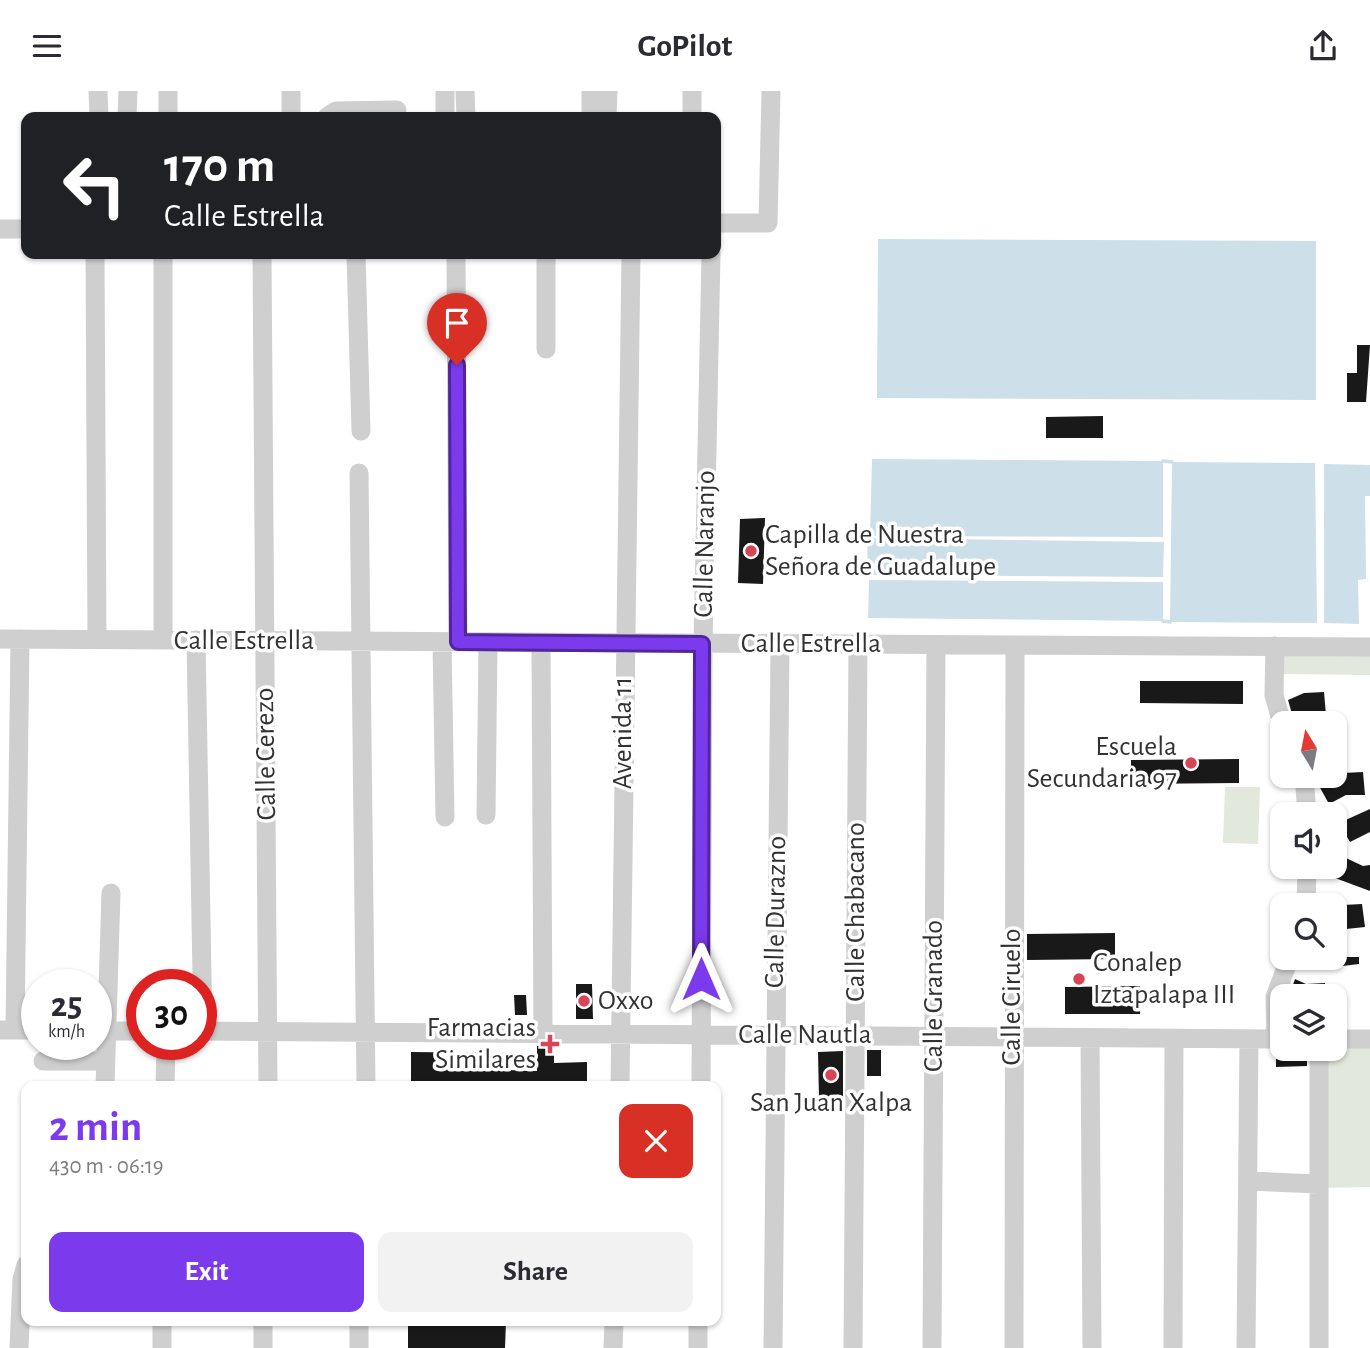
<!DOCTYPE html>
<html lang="en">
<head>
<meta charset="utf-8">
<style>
  body { margin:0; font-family:"Alegreya Sans",sans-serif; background:#f2f2f3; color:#2b2b33; height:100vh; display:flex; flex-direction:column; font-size:26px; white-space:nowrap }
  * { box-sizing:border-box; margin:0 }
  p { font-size:23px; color:#7c7c81 }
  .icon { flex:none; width:38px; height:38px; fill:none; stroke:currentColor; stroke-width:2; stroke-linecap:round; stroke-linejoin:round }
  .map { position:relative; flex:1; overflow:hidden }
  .panel { position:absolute; left:21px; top:990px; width:700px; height:245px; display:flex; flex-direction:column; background:#fff; border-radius:14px; box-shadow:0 2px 5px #0004 }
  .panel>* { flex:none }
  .guide { position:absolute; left:21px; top:21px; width:700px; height:147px; border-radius:14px; box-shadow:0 2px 5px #0004; background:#202124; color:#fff; overflow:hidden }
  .needle { width:46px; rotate:350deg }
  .buttons { position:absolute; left:1270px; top:620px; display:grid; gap:14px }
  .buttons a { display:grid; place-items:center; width:77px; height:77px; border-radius:14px; background:#fff; box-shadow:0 2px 5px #0004; font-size:35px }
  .speed { position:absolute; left:21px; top:878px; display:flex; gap:14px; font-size:35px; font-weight:700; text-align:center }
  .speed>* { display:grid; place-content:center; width:91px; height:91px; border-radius:50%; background:#fff; box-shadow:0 2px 5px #0004; line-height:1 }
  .speed small { font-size:18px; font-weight:400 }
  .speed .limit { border:10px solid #d22; background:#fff; color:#111 }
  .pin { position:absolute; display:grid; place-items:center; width:60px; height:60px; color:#fff; margin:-72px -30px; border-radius:50% 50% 50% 0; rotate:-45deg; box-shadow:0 0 7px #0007 }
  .pin .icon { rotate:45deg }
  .me { position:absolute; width:77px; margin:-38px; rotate:0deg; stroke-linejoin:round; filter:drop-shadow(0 0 5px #0008) }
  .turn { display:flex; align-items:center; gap:24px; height:147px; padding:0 28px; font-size:32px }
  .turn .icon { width:91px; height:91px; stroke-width:2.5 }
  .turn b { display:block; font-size:49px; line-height:60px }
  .round { display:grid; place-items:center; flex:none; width:74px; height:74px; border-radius:14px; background:#f2f2f3 }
  .overview { display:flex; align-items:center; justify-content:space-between; height:119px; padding:0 28px }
  h1 { font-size:42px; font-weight:600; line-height:52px; color:#7c3aed }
  .cta { display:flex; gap:14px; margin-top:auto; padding:14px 28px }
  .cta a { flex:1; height:80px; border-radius:14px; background:#7c3aed; color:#fff; font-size:28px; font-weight:600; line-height:80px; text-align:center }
  .cta a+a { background:#f2f2f3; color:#2b2b33 }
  header { display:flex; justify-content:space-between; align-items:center; height:91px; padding:0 28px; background:#fff; font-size:32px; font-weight:600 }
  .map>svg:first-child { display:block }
  .green { fill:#e2e8dc }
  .water { fill:#cddfe9 }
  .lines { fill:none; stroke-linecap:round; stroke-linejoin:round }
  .stream { stroke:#cddfe9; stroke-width:3.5 }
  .building { fill:#191919 }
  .minor { stroke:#cfcfcf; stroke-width:19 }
  .route-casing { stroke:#51269a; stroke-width:18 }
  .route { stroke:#7c3aed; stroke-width:12 }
  .poi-dot { fill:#d74556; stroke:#fff; stroke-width:2.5 }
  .labels { text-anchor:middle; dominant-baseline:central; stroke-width:7; stroke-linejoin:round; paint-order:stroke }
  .poi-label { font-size:28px; fill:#323232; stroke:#fff; text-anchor:start }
  .street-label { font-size:28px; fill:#323232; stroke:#fff }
</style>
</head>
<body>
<header><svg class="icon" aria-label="menu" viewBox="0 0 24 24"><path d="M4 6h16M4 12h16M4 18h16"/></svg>GoPilot<svg class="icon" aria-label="share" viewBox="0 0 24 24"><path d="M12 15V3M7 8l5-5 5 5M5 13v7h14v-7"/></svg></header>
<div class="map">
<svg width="1370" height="1257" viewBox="0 0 1370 1257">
  <rect width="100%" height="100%" fill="#fff"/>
  <!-- green -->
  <path class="green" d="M1283,558L1370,559V584L1283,583Z
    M1225,696H1260L1258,753L1223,752Z
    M1370,948V1096L1320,1097L1319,957H1335Z"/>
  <!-- water -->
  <path class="water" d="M878,148L1316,150V309L877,307Z
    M872,368L1163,370V446L870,445Z
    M1172,371L1315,372L1317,532L1170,531Z
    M1324,373L1370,374V405H1365L1366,488L1358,489L1359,533L1324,532Z
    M867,447L1164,451L1163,486L868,484Z
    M869,489L1163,491V530L868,527Z"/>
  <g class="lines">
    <!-- stream -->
    <path class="stream" d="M1163,370L1172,371
      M1163,530L1170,531"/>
  </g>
  <!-- building -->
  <path class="building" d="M1357,254H1370L1366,311H1347V282H1357Z
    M1103,325V347H1046V326Z
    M765,427L763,493L738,492L740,428Z
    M1140,590H1243V613L1140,612Z
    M1324,601L1326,624H1307L1294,630L1288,609L1304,602Z
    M1239,668V692L1131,693V669Z
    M1363,681L1365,704H1346L1329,713L1318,693L1343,682Z
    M1370,718V741L1350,751L1339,732Z
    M1346,767L1363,775L1370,774V800L1335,787Z
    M1335,811L1343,814L1362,813L1365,836L1346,838L1335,834Z
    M1115,842V868L1027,869V843Z
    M1302,866H1359V873L1326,877Z
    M1295,888L1306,893L1325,892L1326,905H1289Z
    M576,893H592L593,928H576Z
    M1140,895V923H1065V896Z
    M514,904H526L527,924H515Z
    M537,955H554V972L587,971V996H411V961L509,962L508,979L537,980Z
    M867,959H881V985H867Z
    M843,960V1008H819L818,961Z
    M1307,960V975L1276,976V961Z
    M408,1230H506L505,1257H408Z"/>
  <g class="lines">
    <!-- minor -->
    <path class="minor" d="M98,0L99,26
      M291,0V26
      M465,0L466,26
      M591,0V26
      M127,26L128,0
      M168,26V0
      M327,26L336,20L397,19
      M445,26V0
      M607,26L608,0
      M692,26V0
      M716,132H768L771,0
      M0,138H26
      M95,163L97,549
      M163,163V549
      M262,163L268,996
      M356,163L361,340
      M456,163L458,551
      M546,163V258
      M359,382L366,996
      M0,548L1370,556
      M196,549L203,940
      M442,551L445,726
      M541,552L543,943
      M1275,555L1274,604L1283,636
      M1304,684L1307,723
      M486,724L488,551
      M1306,814L1307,775
      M0,939H37
      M15,939L20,548
      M97,940H142
      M201,940L1283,948
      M1090,947L1092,1257
      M1276,948L1275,906L1290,866
      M1335,948H1370
      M43,970H106
      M105,996L111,802
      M165,996L166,954
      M620,996L631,163
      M701,996L703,553L711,163
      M1249,1090L1319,1093
      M19,1257L22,1188L26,1174
      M162,1257V1230
      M263,1257V1230
      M359,1257V1230
      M613,1257L614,1230
      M698,1257V1230
      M773,1257L780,553
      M853,1257L858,554
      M932,1257L936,554
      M1014,1257L1015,554
      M1173,1257L1174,947
      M1246,1257L1249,948
      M1319,1257V957"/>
  </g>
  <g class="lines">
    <!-- route casing -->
    <g class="route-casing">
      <path id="route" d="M457,274L458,551L702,553L701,888"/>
    </g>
    <!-- route -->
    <use href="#route" class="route"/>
  </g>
  <!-- markers -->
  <g class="poi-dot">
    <circle cx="751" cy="460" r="7"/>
    <circle cx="1191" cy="672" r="7"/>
    <circle cx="1079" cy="888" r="7"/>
    <circle cx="584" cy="910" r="7"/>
    <path d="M546.5 942.5h7v7h7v7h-7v7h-7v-7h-7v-7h7z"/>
    <circle cx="831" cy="984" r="7"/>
  </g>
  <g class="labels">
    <!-- poi labels -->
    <g class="poi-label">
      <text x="765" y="444">Capilla de Nuestra<tspan x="765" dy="32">Señora de Guadalupe</tspan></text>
      <text x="1177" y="656" text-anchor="end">Escuela<tspan x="1177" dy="32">Secundaria 97</tspan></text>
      <text x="1093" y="872">Conalep<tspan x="1093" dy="32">Iztapalapa III</tspan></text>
      <text x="598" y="910">Oxxo</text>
      <text x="536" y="937" text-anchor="end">Farmacias<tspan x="536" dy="32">Similares</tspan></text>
      <text x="831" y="1012" text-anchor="middle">San Juan Xalpa</text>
    </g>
    <!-- street labels -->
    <g class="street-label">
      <text transform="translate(705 453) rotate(-89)">Calle Naranjo</text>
      <text x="244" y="550">Calle Estrella</text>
      <text x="811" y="553">Calle Estrella</text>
      <text transform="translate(623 642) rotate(-90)">Avenida 11</text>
      <text transform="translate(266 663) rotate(-91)">Calle Cerezo</text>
      <text transform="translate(776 821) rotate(-89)">Calle Durazno</text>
      <text transform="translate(856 821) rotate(-90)">Calle Chabacano</text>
      <text transform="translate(934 905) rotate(-90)">Calle Granado</text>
      <text transform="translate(1012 906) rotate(-90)">Calle Ciruelo</text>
      <text x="805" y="944">Calle Nautla</text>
    </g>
  </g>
</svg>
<div class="buttons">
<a><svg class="needle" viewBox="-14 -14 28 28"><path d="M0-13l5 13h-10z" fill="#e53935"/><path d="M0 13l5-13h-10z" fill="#7c7c81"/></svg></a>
<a><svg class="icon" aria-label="sound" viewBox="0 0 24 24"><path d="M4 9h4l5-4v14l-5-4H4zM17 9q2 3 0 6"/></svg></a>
<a><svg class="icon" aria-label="search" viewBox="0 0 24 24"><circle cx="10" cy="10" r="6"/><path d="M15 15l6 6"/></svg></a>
<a><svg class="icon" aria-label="layers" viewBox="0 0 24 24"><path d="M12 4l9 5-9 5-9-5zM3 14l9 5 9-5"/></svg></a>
</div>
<div class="speed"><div>25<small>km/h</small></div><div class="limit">30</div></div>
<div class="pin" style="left:457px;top:274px;background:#d93025"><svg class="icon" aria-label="arrive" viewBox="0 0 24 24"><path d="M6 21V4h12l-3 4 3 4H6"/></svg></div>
<svg class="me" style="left:701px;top:888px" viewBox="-20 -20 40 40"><path d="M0-17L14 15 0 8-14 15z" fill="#7c3aed" stroke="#fff" stroke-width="4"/></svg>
<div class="guide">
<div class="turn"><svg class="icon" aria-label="left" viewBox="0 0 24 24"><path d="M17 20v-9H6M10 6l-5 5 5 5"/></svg><div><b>170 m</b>Calle Estrella</div></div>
</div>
<section class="panel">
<div class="overview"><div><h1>2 min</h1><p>430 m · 06:19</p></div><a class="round" style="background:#d93025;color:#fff"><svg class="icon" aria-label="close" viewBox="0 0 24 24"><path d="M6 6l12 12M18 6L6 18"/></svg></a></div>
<div class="cta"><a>Exit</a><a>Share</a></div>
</section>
</div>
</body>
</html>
